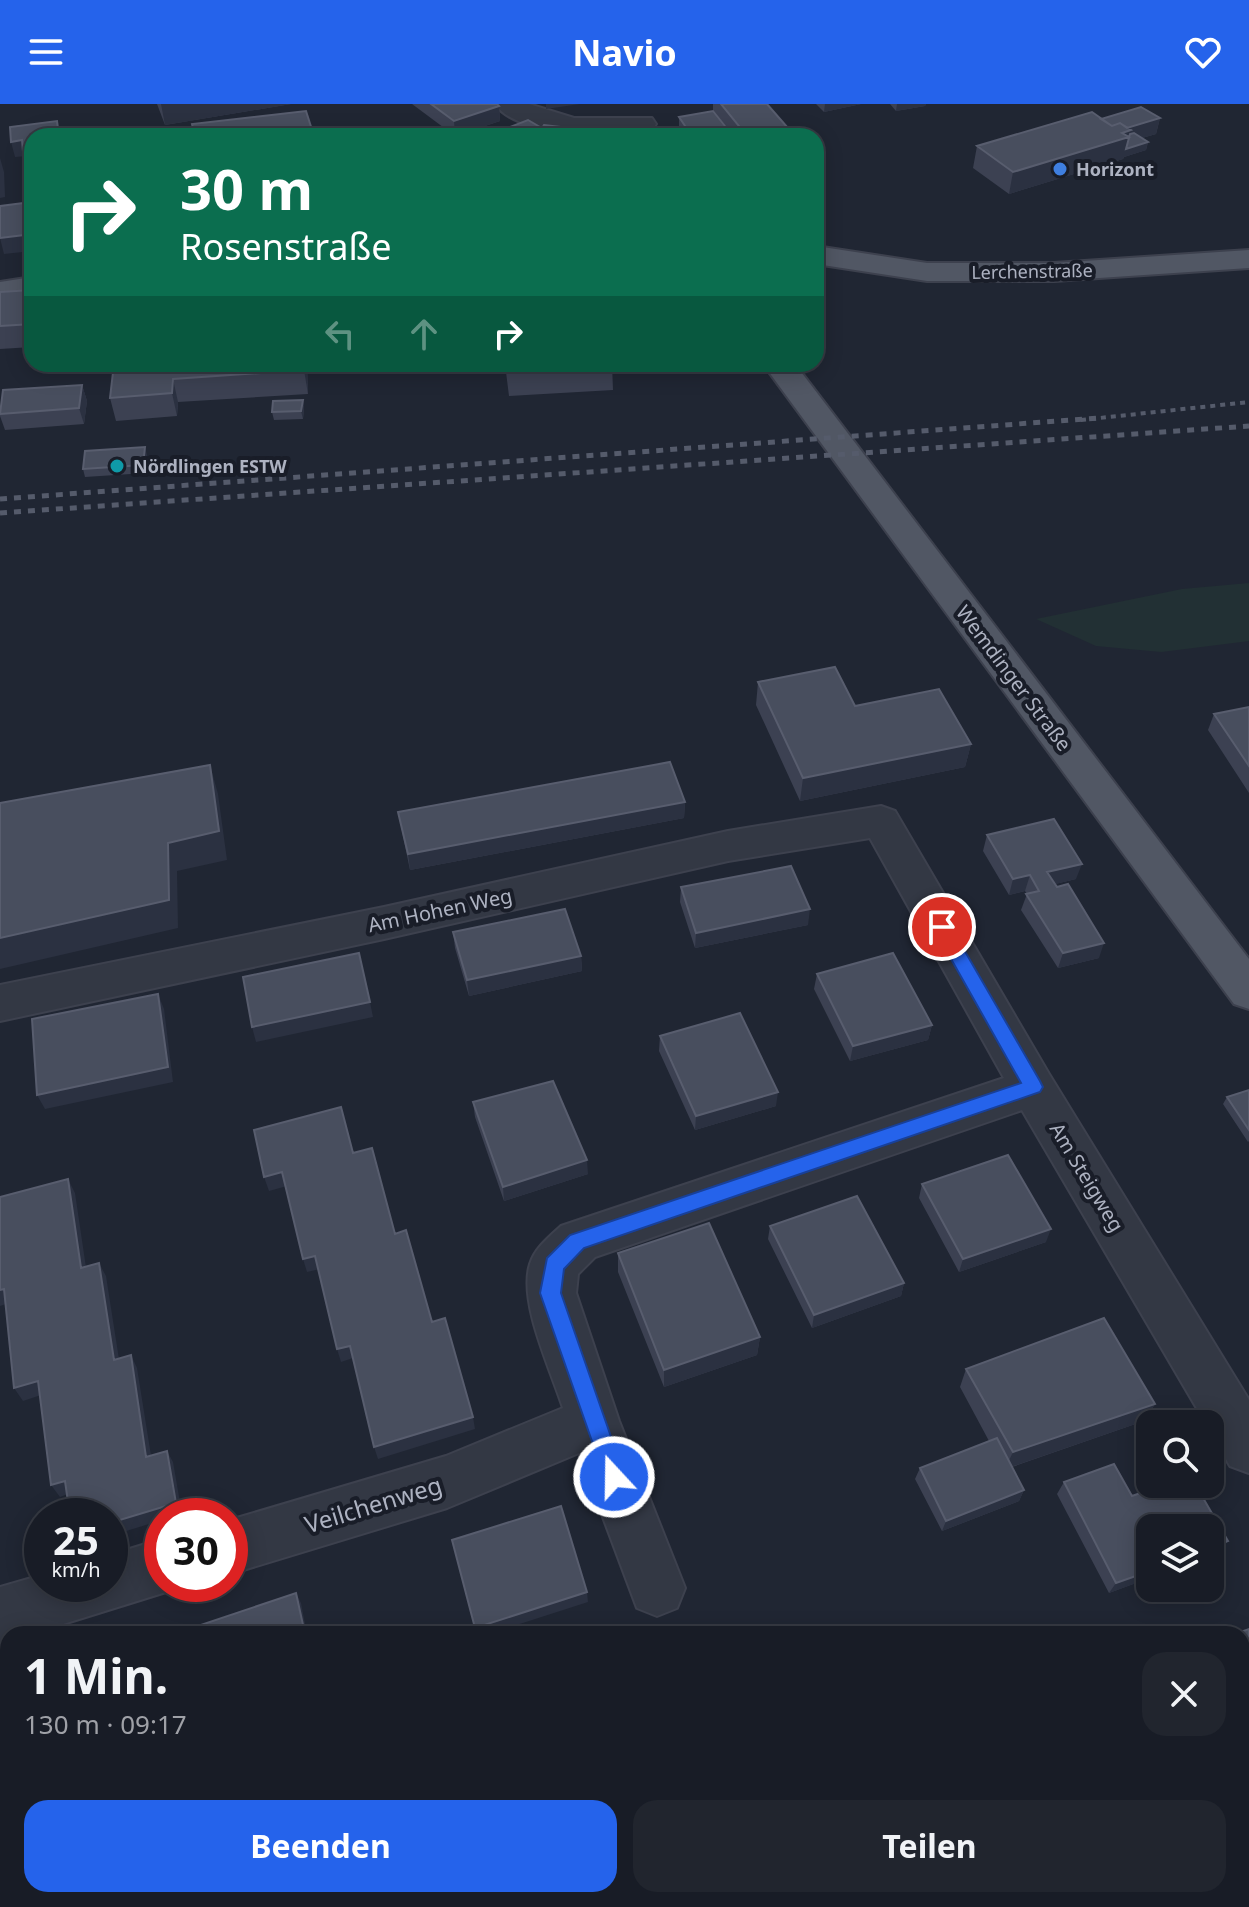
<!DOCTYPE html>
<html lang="de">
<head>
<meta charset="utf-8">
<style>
  body { margin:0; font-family:"Noto Sans",sans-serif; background:#21252e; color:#f1f3f6; height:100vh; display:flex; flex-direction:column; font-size:30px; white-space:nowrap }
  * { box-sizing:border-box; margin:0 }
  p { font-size:26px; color:#9fa1a7 }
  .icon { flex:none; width:44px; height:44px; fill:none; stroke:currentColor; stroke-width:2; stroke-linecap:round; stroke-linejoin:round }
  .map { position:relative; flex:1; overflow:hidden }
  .details { position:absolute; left:0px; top:1522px; width:1250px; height:282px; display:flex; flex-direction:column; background:#181c26; border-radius:24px 24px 0 0; box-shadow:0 4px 20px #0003,0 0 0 2px #363a43 }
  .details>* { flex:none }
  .guide { position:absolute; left:24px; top:24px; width:800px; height:244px; border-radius:24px; box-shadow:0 4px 20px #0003,0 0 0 2px #363a43; background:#0b6e4f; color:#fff; overflow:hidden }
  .tools { position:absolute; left:1136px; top:1306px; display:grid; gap:16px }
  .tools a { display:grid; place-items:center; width:88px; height:88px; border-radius:16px; background:#181c26; box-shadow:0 4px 20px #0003,0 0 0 2px #363a43; font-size:40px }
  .speed { position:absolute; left:24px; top:1394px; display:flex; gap:16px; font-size:40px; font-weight:700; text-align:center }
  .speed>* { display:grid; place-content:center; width:104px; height:104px; border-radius:50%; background:#181c26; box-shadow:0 4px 20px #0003,0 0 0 2px #363a43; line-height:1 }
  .speed small { font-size:20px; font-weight:400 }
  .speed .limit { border:12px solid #d22; background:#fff; color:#111 }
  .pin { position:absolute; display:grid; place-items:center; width:68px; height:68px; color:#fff; margin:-34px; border:4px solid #fff; border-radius:50%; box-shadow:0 2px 8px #0007 }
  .me { position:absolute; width:88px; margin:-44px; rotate:339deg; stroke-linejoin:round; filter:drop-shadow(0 0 6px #0008) }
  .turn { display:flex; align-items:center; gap:28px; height:168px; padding:0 24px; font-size:36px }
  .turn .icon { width:104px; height:104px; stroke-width:2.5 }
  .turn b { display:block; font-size:56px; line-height:68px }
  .lanes { display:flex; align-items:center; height:76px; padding:0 24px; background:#0003; justify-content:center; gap:40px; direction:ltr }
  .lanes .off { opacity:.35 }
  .round { display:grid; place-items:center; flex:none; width:84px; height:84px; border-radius:24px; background:#21252e }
  .headline { display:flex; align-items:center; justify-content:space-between; height:136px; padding:0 24px }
  h1 { font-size:48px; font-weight:700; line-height:60px }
  .primary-button { display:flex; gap:16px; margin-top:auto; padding:16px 24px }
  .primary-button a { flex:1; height:92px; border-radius:24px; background:#2563eb; color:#fff; font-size:32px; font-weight:700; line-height:92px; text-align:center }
  .primary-button a+a { background:#21252e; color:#f1f3f6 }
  header { display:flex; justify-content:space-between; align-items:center; height:104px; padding:0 24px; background:#2563eb; color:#fff; font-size:36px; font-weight:700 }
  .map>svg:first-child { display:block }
  .green { fill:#223034 }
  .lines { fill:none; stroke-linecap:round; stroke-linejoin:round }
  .minor-casing { stroke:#3d414e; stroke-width:4 }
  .major-casing { stroke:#3d414e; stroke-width:4 }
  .minor { fill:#333844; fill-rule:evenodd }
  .major { fill:#515764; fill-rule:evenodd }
  .rail-far1 { stroke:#555b6b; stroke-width:4; stroke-dasharray:5 5; stroke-linecap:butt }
  .rail { stroke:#555b6b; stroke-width:5; stroke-dasharray:7 7; stroke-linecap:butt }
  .wall { fill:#3c4152 }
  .shaded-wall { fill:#2b3141 }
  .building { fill:#484e5e; stroke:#585d6e; stroke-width:2 }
  .route { fill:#2563eb; stroke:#184099; stroke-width:2 }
  .shop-dot { fill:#3f7fe0; stroke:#191d28; stroke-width:3 }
  .culture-dot { fill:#0f9aa8; stroke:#191d28; stroke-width:3 }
  .labels { text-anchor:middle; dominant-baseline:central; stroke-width:8; stroke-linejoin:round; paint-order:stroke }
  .far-poi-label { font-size:18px; font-weight:bold; fill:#adb2c1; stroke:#191d28; text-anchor:start }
  .far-street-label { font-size:18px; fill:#adb2c1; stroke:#191d28 }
  .street-label { font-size:20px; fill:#adb2c1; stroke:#191d28 }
  .near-street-label { font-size:24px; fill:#adb2c1; stroke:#191d28 }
</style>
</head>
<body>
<header><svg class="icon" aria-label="menu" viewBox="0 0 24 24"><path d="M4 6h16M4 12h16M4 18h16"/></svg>Navio<svg class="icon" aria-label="heart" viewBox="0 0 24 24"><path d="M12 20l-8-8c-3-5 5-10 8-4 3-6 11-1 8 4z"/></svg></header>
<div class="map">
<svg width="1249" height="1803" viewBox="0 0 1249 1803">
  <rect width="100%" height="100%" fill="#202633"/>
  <!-- green -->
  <path class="green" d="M1249,479V537L1161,548L1096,542L1036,515L1182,485Z"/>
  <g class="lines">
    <!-- minor casing -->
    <g class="minor-casing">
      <path id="minor" d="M495,0H529L574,14H652L656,20L652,26L643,28C607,32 518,33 495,0Z
        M881,702L895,707L1049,970L1249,1296V1369L1230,1362L1210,1327V1320H1206L1022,1006L595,1153L578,1170L576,1189L619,1317L685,1484L677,1504L657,1512L637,1504L579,1349L447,1404L230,1470V1416L446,1352L563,1304C551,1266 518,1198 530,1160C535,1144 549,1133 561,1122L1004,974L870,734L728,757L384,835L0,917V881L384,803L728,727Z
        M162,1435V1480H183L182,1483L31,1530H8V1537L0,1539V1483L42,1471V1480H110V1451Z"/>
    </g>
    <!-- major casing -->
    <g class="major-casing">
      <path id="major" d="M816,142L927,159H1054L1249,146V164L1054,177H927L816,160Z
        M32,173V191L0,196V178Z
        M763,260H795L1249,855V905L1234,900Z"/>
    </g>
    <!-- minor -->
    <use href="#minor" class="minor"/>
    <!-- major -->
    <use href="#major" class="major"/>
    <!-- rail-far1 -->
    <path class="rail-far1" d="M1081,316L1249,298"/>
    <!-- rail -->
    <path class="rail" d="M0,395L1099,314
      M0,409L1249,322"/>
  </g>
  <!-- wall -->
  <path class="wall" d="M157,0H291L165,21Z
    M412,0H497L499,2L500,17L455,32Z
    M713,0H767L795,32H734L713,6Z
    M816,0H861L824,8Z
    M890,0H926L925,2L896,7Z
    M679,13L733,32H681L679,29Z
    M1160,14L1156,30L1142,34L1148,38L1146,46L1124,53L1123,55L1009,90L973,64L977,42L1101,15Z
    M32,186V243L0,245V188Z
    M114,260H307L308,290L178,298L177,312L116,317L110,294Z
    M505,260H612L613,286L509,292Z
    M82,281L87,297L84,320L5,326L0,312V304Z
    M303,296L304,304L303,315L274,316L272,308Z
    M147,351L146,369L85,373L83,365Z
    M758,578L855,602L971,640L965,663L800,697L756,601Z
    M1249,603V689L1208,626L1214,610Z
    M685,698L684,714L410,766L398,708Z
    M987,731L1076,775L1055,780L1099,854L1058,864L1021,806L1027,790L1025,787L1009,791L983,747Z
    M681,783L808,821L695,844L680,798Z
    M453,828L581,852L582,867L469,892L455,844Z
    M817,870L932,921L928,936L850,957L814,885Z
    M660,932L776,1002L695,1026L659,947Z
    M1249,986V1037L1248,1038L1223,1000L1227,993Z
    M473,998L588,1070L504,1097L475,1013Z
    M922,1080L1046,1138L959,1168L919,1094Z
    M770,1122L904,1179L901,1192L812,1224L768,1135Z
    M618,1149L760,1233L757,1251L664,1283L618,1168Z
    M966,1265L1155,1300L1144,1317L1012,1363L1024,1386L1019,1397L942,1427L915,1375L920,1364L989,1337L960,1283Z
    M1064,1378L1132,1392L1228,1437L1219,1448L1109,1489L1057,1390Z
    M1249,1525V1632L1242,1635V1530Z
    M1204,1796H1239L1219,1803H1207Z"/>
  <!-- shaded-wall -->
  <path class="shaded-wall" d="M161,0H291L165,21Z
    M546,0H580L546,5Z
    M825,0H861L824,8Z
    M897,0H926L925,2L896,7Z
    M499,2L500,17L455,32L454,17Z
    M1160,14L1156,30L1128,38H1148L1146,46L1124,53L1123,55L1009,90L1013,68L1110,28Z
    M540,23V31L537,32H517Z
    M22,36L27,52L15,53L11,38Z
    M0,54L4,68L5,93L0,94Z
    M32,130V147L4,150L0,134Z
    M304,260H307L308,290L304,266Z
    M173,275L178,298L177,312L172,289Z
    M82,281L87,297L84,320L79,304Z
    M303,296L304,304L303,315L301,307Z
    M145,343L147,351L146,369L143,361Z
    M971,640L965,663L800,697L803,674Z
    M210,661L218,690L227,756L177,767L178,824L0,865V834L168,739Z
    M685,698L684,714L410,766L408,750Z
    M1082,760L1076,775L1043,783L1047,768Z
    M1030,771L1025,787L1009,791L1013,775Z
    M810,805L808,821L695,844L696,829Z
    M1104,839L1099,854L1058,864L1063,849Z
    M581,852L582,867L469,892L467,876Z
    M158,890L164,905L173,978L45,1005L37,991Z
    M370,898L373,913L256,938L252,923Z
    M932,921L928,936L850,957L853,942Z
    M778,988L776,1002L695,1026L696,1012Z
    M587,1056L588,1070L504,1097L503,1083Z
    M282,1068L287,1082L269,1087L264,1073Z
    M68,1075L75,1089L88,1177L81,1164Z
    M1051,1125L1046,1138L959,1168L963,1155Z
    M315,1152L320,1165L307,1168L303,1155Z
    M99,1159L106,1172L121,1268L114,1256Z
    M904,1179L901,1192L812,1224L814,1211Z
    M4,1185L12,1198L0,1202V1186Z
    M760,1233L757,1251L664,1283V1266Z
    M350,1242L353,1254L341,1258L337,1245Z
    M131,1251L137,1264L153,1364L146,1353Z
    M38,1277L47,1289L23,1297L14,1284Z
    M1155,1300L1144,1317L1005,1365L1013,1348Z
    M473,1313L475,1325L378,1355L374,1343Z
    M167,1347L173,1358L182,1410L176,1412H162V1416L110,1432V1419Z
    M65,1377L73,1388L60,1393L51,1381Z
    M1024,1386L1019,1397L942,1427L946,1417Z
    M1228,1437L1219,1448L1210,1451V1444Z
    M1150,1467V1474L1109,1489L1116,1479Z
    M587,1488L588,1498L489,1530H476L475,1524Z
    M296,1489L301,1499L307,1530H305Z
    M8,1722V1726L0,1728V1723Z"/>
  <!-- building -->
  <path class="building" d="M431,0H497L499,2L454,17Z
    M721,0H767L795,32H747Z
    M1141,3L1160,14L1127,24L1120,19L1112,22L1101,15Z
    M306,7L314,32H195L192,20Z
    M713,7L733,32H692L679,13Z
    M1092,8L1112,22L1120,19L1131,26L1122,29L1129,33L1013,68L977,42Z
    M528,16L540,23L517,32H495L492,30Z
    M57,17L59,32H32V94L27,95L22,36L11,38L10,23Z
    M544,21L595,27L592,32H537Z
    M170,26L172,32H127Z
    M1134,29L1148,38L1126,45L1130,30Z
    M32,98V130L0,134V102Z
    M32,186V220L0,222V188Z
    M114,260H304V266L173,275L172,289L110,294Z
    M506,260H612L613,263L507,269Z
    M82,281L79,304L0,310L3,286Z
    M303,296L301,307L272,308L273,297Z
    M145,343L143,361L83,365L85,347Z
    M835,563L855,602L939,585L971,640L803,674L758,578Z
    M1249,603V662L1214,610Z
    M670,658L685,698L408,750L398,708Z
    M210,661L219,727L168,739L169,796L0,834V699Z
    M1054,715L1082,760L1047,768L1057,783L1068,780L1104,839L1063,849L1026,790L1039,787L1030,771L1013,775L987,731Z
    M791,762L810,805L696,829L681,783Z
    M565,805L581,852L467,876L453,828Z
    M359,849L370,898L252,923L243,873Z
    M893,849L932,921L853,942L817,870Z
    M158,890L168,963L37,991L32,915Z
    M740,909L778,988L696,1012L660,932Z
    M553,977L587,1056L503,1083L473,998Z
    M1249,986V1026L1227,993Z
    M341,1003L353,1049L372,1044L395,1130L406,1126L432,1218L445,1214L473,1313L374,1343L350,1242L337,1245L315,1152L303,1155L282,1068L264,1073L254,1026Z
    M1008,1051L1051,1125L963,1155L922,1080Z
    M68,1075L81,1164L99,1159L114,1256L131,1251L146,1353L167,1347L176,1399L110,1419V1412H70L65,1377L51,1381L38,1277L14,1284L4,1185L0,1186V1093Z
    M857,1092L904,1179L814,1211L770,1122Z
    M709,1119L760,1233L664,1266L618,1149Z
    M1104,1214L1155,1300L1013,1348L966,1265Z
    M997,1334L1024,1386L946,1417L920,1364Z
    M1114,1360L1132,1392L1166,1380H1195L1228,1437L1210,1444V1424H1150V1467L1116,1479L1064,1378Z
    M561,1402L587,1488L475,1524L452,1436Z
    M296,1489L305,1530H174Z
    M1249,1525V1623L1242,1610V1530H1235Z
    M8,1660V1722L0,1723V1662Z
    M1242,1755L1249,1770V1791L1242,1794Z
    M598,1796H704L706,1803H600Z
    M1210,1796H1235L1215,1803H1214Z"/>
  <!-- route -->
  <path class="route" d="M942,816L948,818L1040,977L1043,983L1040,988L584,1144L564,1165L561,1189L625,1373L622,1380L614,1384L607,1380L540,1189L547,1154L570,1131L1021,979L933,823Z"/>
  <!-- markers -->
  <circle class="shop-dot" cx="1060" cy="65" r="8"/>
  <circle class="culture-dot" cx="117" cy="362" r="8"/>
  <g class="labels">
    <!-- far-poi labels -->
    <g class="far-poi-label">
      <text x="1076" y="65">Horizont</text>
      <text x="133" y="362">Nördlingen ESTW</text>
    </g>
    <!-- far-street labels -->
    <g class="far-street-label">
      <text transform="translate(1032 167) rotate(-1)">Lerchenstraße</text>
    </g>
    <!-- street labels -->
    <g class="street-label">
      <text transform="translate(1014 574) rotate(53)">Wemdinger Straße</text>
      <text transform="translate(440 806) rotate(-12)">Am Hohen Weg</text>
      <text transform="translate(1087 1073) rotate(59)">Am Steigweg</text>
    </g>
    <!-- near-street labels -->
    <g class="near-street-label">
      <text transform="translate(373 1400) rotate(-17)">Veilchenweg</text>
    </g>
  </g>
</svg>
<div class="tools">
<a><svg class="icon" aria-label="search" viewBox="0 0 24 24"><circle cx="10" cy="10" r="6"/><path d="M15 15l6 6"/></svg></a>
<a><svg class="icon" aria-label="layers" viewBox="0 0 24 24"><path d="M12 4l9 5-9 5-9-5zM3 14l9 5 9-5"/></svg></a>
</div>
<div class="speed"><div>25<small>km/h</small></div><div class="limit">30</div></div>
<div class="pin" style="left:942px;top:823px;background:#d93025"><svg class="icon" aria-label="arrive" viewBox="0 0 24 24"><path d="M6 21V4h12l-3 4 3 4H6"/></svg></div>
<svg class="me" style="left:614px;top:1373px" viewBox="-20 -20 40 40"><circle r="17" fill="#2563eb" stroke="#fff" stroke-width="3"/><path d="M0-11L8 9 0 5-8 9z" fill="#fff"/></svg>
<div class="guide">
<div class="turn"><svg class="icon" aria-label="right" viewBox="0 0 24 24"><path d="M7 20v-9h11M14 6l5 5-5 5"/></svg><div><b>30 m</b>Rosenstraße</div></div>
<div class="lanes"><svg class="icon off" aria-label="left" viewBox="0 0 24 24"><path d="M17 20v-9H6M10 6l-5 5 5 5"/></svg><svg class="icon off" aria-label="ahead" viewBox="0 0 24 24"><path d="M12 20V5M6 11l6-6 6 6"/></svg><svg class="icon" aria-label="right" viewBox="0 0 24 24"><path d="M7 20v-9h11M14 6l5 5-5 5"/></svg></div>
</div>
<section class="details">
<div class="headline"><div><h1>1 Min.</h1><p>130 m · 09:17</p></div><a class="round"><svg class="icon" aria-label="close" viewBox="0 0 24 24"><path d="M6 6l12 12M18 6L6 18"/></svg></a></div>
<div class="primary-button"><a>Beenden</a><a>Teilen</a></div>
</section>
</div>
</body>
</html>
